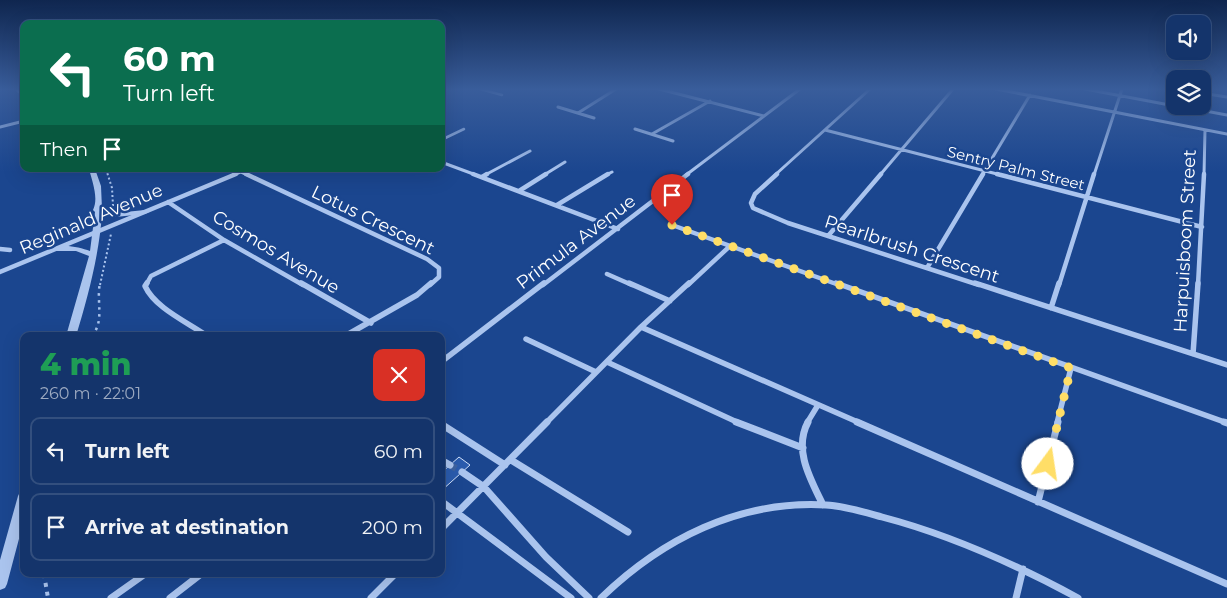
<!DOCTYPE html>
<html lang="en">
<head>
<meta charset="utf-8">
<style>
  body { margin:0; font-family:Montserrat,sans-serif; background:#1d3c71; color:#f1f3f6; height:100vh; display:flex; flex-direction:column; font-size:19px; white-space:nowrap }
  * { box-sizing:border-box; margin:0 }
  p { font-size:16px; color:#9daac1 }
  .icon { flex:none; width:28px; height:28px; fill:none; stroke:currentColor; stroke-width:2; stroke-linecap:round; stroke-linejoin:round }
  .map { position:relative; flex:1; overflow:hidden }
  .panel { position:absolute; left:20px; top:332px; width:425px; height:245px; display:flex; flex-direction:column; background:#14346b; border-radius:10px; box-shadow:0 5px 20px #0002,0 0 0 1px #334f7e }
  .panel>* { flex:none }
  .top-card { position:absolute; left:20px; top:20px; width:425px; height:152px; border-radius:10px; box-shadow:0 5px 20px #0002,0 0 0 1px #334f7e; background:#0b6e4f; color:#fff; overflow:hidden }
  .fabs { position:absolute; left:1166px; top:15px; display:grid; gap:10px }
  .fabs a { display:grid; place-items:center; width:45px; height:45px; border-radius:10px; background:#14346b; box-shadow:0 5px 20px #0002,0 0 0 1px #334f7e; font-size:25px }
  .pin { position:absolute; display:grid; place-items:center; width:42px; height:42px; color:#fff; margin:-51px -21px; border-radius:50% 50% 50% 0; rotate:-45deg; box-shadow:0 0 5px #0007 }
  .pin .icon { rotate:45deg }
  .me { position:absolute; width:55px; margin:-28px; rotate:14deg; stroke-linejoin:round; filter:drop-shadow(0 0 4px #0008) }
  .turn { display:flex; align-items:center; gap:18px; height:105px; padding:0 20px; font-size:22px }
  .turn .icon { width:65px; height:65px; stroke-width:2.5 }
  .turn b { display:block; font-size:35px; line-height:42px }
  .then { display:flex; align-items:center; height:48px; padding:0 20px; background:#0003; gap:10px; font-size:19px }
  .round { display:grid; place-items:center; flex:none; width:52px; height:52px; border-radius:10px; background:#1d3c71 }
  .head { display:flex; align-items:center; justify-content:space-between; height:85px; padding:0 20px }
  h1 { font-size:30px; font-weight:800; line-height:38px; color:#1e9e55 }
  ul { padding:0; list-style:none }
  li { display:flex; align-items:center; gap:15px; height:68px; margin:0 10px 8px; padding:0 10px; border:2px solid #334f7e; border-radius:10px }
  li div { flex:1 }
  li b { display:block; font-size:19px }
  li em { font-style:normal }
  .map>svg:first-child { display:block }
  .building { fill:#2a5bad; stroke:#d0e0fa }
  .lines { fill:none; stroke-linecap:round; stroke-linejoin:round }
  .minor-tunnel { stroke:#3d62a0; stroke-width:7; stroke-dasharray:7 4; stroke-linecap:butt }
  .path-far2 { stroke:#aac4ee; stroke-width:2; stroke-dasharray:2 2.5; stroke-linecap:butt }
  .path-far1 { stroke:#aac4ee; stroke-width:2.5; stroke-dasharray:2.5 4.5; stroke-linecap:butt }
  .path { stroke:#aac4ee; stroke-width:4; stroke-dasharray:4 5; stroke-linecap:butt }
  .service { stroke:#aac4ee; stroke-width:2.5 }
  .minor-far3 { stroke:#aac4ee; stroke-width:3 }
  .minor-far2 { stroke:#aac4ee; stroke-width:4.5 }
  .minor-far1 { stroke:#aac4ee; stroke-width:5.5 }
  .minor { stroke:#aac4ee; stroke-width:7 }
  .tertiary { fill:#aac4ee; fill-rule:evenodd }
  .route { stroke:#ffde67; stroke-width:9; stroke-dasharray:0 16.2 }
  .labels { text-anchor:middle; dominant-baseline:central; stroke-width:5; stroke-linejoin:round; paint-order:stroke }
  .far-street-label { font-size:15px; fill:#fff; stroke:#1b468f }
  .street-label { font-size:18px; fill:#fff; stroke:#1b468f }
</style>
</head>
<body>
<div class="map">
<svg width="1227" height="598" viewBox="0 0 1227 598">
  <rect width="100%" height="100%" fill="#1b468f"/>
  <!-- building -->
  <path class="building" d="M459,457L470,465L441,491V473Z"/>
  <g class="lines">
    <!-- minor-tunnel -->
    <path class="minor-tunnel" d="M450,465L462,472"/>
    <!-- path-far2 -->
    <path class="path-far2" d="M106,169L112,188L113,206
      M100,285L111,234"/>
    <!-- path-far1 -->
    <path class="path-far1" d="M92,336C105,320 96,302 100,283"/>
    <!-- path -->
    <path class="path" d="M44,574L48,598"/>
    <!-- service -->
    <path class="service" d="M480,89L502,95
      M441,140L464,129"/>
    <!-- minor-far3 -->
    <path class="minor-far3" d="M659,89L764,116
      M996,89L1227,134
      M1085,89L1175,106
      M1202,93L1227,97
      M1179,106L1227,115
      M558,107L594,118
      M578,113L616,89
      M0,127L24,121
      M635,129L673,141
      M825,130L1001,175
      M652,134L710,101
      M441,162L476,175
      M241,172L248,175
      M233,175L248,169
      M485,175L530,151
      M544,175L565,162
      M606,175L612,172
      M686,175L800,89
      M775,175L870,89
      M880,175L953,89
      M982,175L1030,95
      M1094,175L1122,89
      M1204,175L1205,130"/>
    <!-- minor-far2 -->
    <path class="minor-far2" d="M246,174L427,259L439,268V277L430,285
      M473,174L618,229
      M777,174L755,194L751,203L753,208L788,223L979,285
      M997,174L1202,227
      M482,177L487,174
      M519,191L546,174
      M168,202L224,240L303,285
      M557,205L608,174
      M672,225L839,285
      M828,236L881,174
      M0,249L10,250
      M927,268L983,174
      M0,272L236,174
      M607,274L632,285
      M146,285L151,276L224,240
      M543,285L688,174
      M688,285L730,246
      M1059,285L1094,174
      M1198,285L1204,174"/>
    <!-- minor-far1 -->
    <path class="minor-far1" d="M147,283L145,286C155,308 187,322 207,336
      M301,283L371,323
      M629,283L670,301
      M836,283L1227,423
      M975,283L1227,365
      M1051,308L1059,283
      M641,327L860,423
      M345,336L417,295L431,283
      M526,339L596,372
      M1193,354L1198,283
      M441,362L544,283
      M607,362L739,423
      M546,423L641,327L689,283
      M807,423L818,405
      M1057,423L1071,368"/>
    <!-- minor -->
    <path class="minor" d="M736,422L803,448
      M808,422C793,450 811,480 823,505
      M857,422L1227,584
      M1224,422L1227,423
      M441,424L505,465
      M441,460L450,465
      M511,460L628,532
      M462,472L484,487L546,557L589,598
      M441,501L571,598
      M1038,502L1058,422
      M441,529L547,422
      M111,598L145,574
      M170,598L201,574
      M371,598L395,574
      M601,598C662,539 739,500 826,505C845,506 864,512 882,517C951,535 1015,564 1078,598
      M1016,598L1023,569"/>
    <!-- tertiary -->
    <path class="tertiary" d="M13,89H18L24,92V97Z
      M89,169H95L101,186L102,209L115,213L145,210L149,212L145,214L115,217L102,214C99,255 88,297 76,336H66L89,256L76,251H56L52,249C62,243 79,247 90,251L95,212L93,210C99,198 92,181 89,169Z
      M24,491V520L7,584L5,588L0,590V560L18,496L20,492Z"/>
  </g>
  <!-- sky -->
  <linearGradient id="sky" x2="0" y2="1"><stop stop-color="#0f264f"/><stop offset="0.52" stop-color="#395d9b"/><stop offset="1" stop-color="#395d9b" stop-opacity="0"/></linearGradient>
  <rect width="1227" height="172" fill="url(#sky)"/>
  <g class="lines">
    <!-- route -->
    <path class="route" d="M672,225L1071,368L1048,464"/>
  </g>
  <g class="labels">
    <!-- far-street labels -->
    <g class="far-street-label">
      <text transform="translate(1016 168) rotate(14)">Sentry Palm Street</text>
    </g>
    <!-- street labels -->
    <g class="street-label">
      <text transform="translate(91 219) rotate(-23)">Reginald Avenue</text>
      <text transform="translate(373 220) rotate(26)">Lotus Crescent</text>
      <text transform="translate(1185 241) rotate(-87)">Harpuisboom Street</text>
      <text transform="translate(576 242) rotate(-37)">Primula Avenue</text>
      <text transform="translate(912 249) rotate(18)">Pearlbrush Crescent</text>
      <text transform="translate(276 252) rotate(31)">Cosmos Avenue</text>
    </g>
  </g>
</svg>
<div class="fabs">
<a><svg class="icon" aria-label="sound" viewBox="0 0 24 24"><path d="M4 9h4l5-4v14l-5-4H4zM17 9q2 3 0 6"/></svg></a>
<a><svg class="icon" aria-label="layers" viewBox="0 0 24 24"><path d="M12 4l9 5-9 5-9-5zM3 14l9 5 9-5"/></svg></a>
</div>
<div class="pin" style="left:672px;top:225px;background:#d93025"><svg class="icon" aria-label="arrive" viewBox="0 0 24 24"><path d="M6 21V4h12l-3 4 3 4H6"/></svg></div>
<svg class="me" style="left:1048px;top:464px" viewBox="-20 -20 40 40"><circle r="19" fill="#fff"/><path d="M0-13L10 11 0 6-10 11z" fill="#ffde67"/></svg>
<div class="top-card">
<div class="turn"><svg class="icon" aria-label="left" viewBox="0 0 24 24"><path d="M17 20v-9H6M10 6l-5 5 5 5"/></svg><div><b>60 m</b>Turn left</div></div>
<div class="then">Then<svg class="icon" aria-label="arrive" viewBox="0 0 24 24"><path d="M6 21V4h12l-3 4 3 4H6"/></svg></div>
</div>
<section class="panel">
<div class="head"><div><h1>4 min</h1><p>260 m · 22:01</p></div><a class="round" style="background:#d93025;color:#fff"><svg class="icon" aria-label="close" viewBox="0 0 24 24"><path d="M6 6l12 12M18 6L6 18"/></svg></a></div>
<ul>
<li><svg class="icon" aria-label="left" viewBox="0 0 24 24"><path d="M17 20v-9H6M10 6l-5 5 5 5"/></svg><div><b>Turn left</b></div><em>60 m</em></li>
<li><svg class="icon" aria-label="arrive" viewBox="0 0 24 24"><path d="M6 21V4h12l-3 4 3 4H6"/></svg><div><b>Arrive at destination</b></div><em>200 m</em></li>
</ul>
</section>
</div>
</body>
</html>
